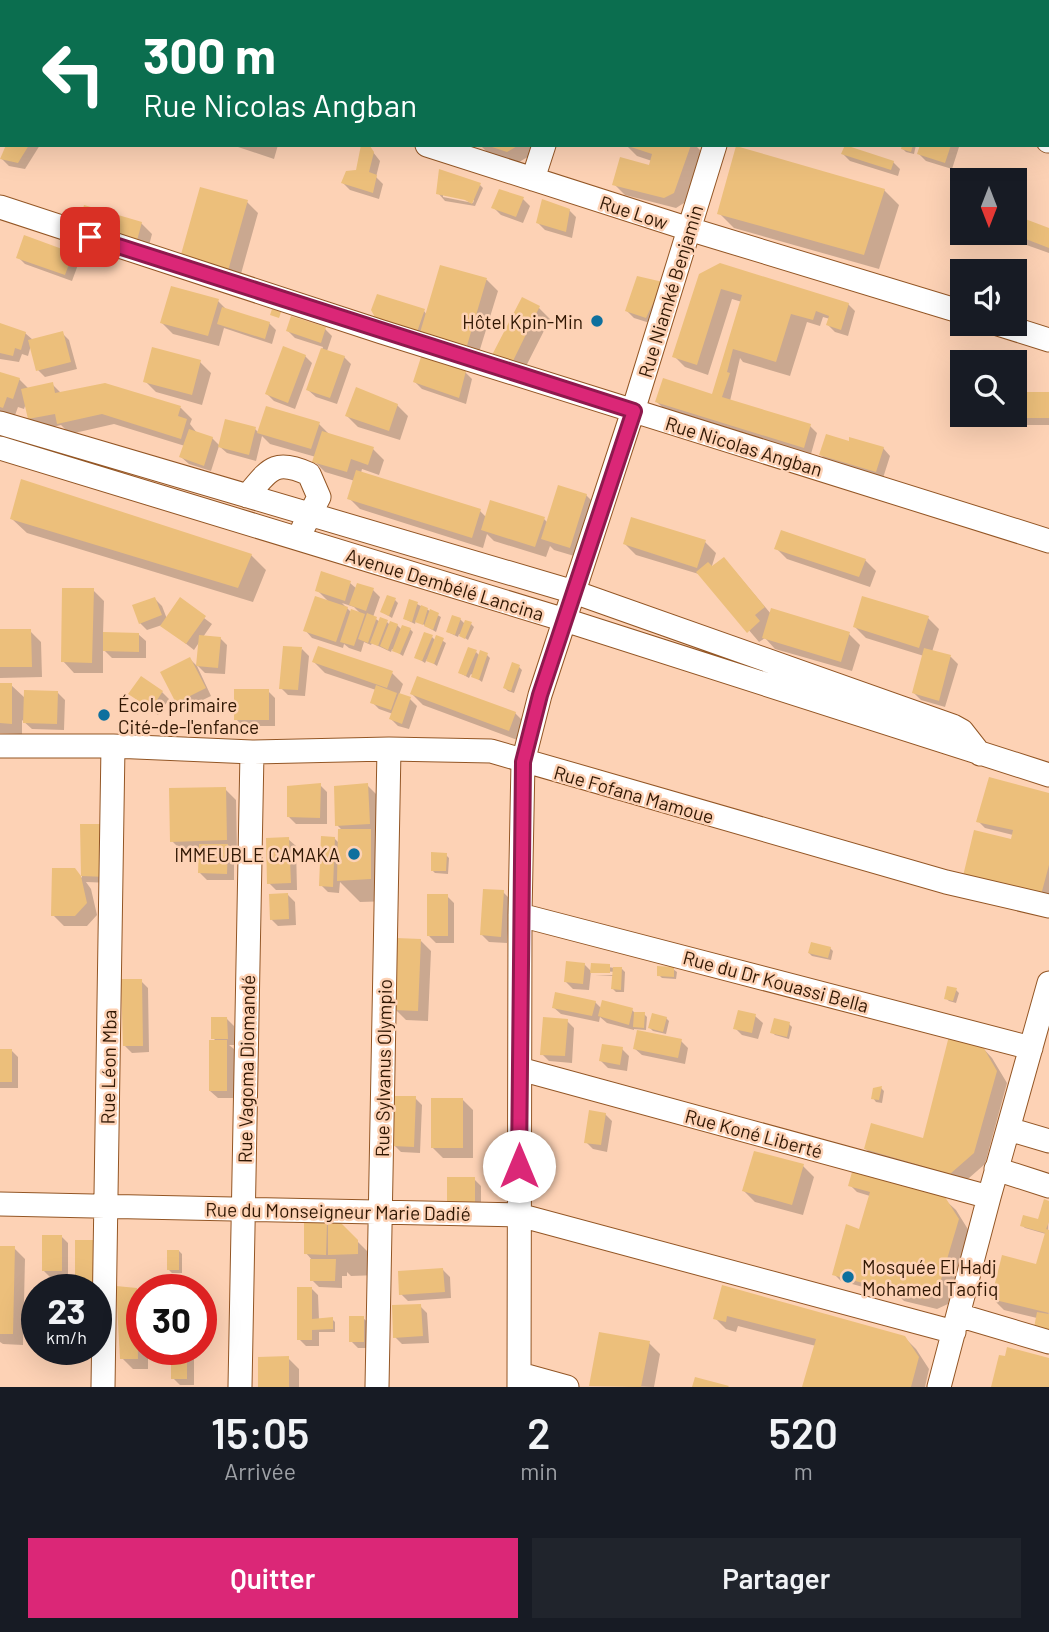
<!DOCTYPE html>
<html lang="fr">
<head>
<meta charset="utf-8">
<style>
  body { margin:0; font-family:Barlow,sans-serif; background:#20242c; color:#f1f3f6; height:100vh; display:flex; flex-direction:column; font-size:26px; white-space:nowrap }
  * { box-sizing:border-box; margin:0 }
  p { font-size:23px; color:#9ea1a6 }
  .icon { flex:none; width:38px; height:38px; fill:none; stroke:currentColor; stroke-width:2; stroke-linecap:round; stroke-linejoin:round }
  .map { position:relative; height:1387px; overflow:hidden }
  .sheet { display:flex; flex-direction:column; background:#171b24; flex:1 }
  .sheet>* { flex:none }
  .top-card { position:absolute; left:0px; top:0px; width:1050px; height:147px; box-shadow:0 7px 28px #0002; background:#0b6e4f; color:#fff; overflow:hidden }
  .needle { width:46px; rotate:180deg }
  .fabs { position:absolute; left:950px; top:168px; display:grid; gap:14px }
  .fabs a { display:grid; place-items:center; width:77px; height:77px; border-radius:0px; background:#171b24; box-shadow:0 7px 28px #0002; font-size:35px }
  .speed { position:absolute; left:21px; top:1274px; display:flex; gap:14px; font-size:35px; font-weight:700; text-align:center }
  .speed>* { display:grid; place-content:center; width:91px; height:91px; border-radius:50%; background:#171b24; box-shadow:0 7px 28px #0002; line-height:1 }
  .speed small { font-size:18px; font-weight:400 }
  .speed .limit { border:10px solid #d22; background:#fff; color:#111 }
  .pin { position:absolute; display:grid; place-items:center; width:60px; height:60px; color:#fff; margin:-30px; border-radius:14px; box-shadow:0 4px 10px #0006 }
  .me { position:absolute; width:77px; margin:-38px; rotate:0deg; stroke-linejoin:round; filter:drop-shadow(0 0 5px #0008) }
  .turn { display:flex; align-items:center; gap:24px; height:147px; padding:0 28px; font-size:32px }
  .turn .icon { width:91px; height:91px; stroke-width:2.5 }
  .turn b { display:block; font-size:49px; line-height:60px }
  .eta { display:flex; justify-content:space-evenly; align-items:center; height:119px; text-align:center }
  .eta b { font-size:42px; font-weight:600; line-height:49px }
  .action { display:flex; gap:14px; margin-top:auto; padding:14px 28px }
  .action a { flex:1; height:80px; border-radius:0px; background:#db2777; color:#fff; font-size:28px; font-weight:600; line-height:80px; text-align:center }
  .action a+a { background:#20242c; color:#f1f3f6 }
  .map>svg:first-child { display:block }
  .shadow { fill:#0003; fill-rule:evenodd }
  .building { fill:#ecbf7b }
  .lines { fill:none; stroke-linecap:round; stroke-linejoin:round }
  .minor-casing { stroke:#935625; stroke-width:25 }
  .minor { stroke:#fff; stroke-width:23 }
  .route-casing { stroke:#8e194d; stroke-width:18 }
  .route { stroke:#db2777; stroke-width:12 }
  .poi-dot { fill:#0e709e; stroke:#fdd2b5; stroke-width:2.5 }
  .labels { text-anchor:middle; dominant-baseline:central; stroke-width:5; stroke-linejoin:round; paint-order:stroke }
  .street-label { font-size:19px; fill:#301703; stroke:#fdd2b5 }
  .poi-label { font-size:19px; fill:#301703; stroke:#fdd2b5; text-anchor:end }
</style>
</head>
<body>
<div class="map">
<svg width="1049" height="1387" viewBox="0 0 1049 1387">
  <rect width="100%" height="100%" fill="#fdd2b5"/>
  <!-- shadow -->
  <path class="shadow" d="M187,0H218L187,2Z
    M403,0H437V2Z
    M459,0H518L459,2Z
    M552,0H582L552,2Z
    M705,0H745L747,2H705Z
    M784,0H909L783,2Z
    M8,145H40L25,169L9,166L2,159Z
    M232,145H278L274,159Z
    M480,145H537L533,154L519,162L488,153Z
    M626,145H695L703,153L684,203L676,208L625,195L614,184L650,167L652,161L637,156Z
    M904,145H916L914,154L906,152L903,149Z
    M921,145H958L959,147L952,169L926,161L919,154Z
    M369,147L380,161L376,177L383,184L379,199L350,190L343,183L357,172Z
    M843,154L893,162L900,169L898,176L850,161Z
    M480,185L483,188L475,206L445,201L438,193ZM443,194L474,200L473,203L443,197Z
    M884,190L899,205L879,269L734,228L719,213Z
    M523,199L530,206L523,223L501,215L494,208Z
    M247,202L258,213L239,281L193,268Z
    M569,210L576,217L572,238L545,230L538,223Z
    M1015,217L1049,230V253L1015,241L1007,233H1015Z
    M141,223L152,234L146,257L91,238Z
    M72,255L79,262L72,281L25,264L18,257Z
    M442,267L487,280L498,291L477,359L396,342L424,311L427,315Z
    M700,275L848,304L855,311L848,336L835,332L828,325L830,319L823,317L820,326L807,322L790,376L743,362L740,358L730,401L810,426L817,433L811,454L664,409L657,402L713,396L742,302L732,299L708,375L685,367L674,356Z
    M662,283L653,324L634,318L627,311Z
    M522,299L539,308L550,319L521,376L504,368Z
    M218,301L227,310L269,323L276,330L272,344L224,328L219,346L173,334L162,323Z
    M0,325L25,333L33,340L62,333L69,340L77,369L45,377L38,370L31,345L28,356L22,354L19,362L0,359Z
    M325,329L332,336L327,351L344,357L351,364L337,404L316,397L308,390L323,347L295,338L288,331Z
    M305,356L312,363L295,409L274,401L267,394Z
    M200,362L211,373L202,405L156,392L145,381Z
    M465,372L472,379L466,404L422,389L415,382Z
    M0,374L19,379L29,389L52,384L62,394L105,384L181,408L192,419L190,424L197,433L212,438L220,446L255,429L259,433L319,424L331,436L373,449L384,460L379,475L362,469L361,473L480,511L487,518L544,519L548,523L586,495L597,506L581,558L554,550L550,546L546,557L494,541L487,534L483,548L360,509L349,498L355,481L325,472L314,461L316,457L270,444L262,436L256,461L227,453L219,446L211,471L189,464L181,457L185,446L114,424L70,434L61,425L40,430L29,418L26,403L24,409L18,407L14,418L0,414Z
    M1049,394V425H1024L1016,417Z
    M397,405L408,416L400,440L358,427L347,416Z
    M851,444L883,448L890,456L883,478L828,462L821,455Z
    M12,519L251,555L266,570L253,602L27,533Z
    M705,542L716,553L711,569L734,570L771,614L849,634L860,645L852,671L775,649L765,638L759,642L702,575L636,555L625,544Z
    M776,548L865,560L876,571L870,587L787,559Z
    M350,583L357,589L373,590L380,597L373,617L380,622H387L390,625H397L402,630L410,629L413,632L403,656L392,649L391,652L372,643L371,645L364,642L361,652L349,648L344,644L343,648L312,638L305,630L329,602L317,590ZM342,603L354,607L361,614L352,613Z
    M93,590L104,601L103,634H138L146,641V658H112L103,649V673H74L63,661Z
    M155,599L162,606L167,619L180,600L212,624L203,637L220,638L227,645L225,674L205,673L198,666L200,641L194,650L162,625L147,630L140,623Z
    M395,600L398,603L392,618L382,612Z
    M417,604L441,617L436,632L416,620L415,624L405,619Z
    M928,618L939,629L932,652L951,657L958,664L945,707L921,700L914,693L924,656L866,638L855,627Z
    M460,619L465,624H471L474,627L468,640L459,634L458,637L448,632Z
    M0,631H30L41,642L42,677L0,678Z
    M432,637L436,641L437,637L446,643L437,666L427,659L425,663L416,657Z
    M302,649L309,656L305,696L288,695L281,688Z
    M476,652L480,656L487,655L490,658L482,682L471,674L469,678L460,673Z
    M190,659L197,666L211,696L184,709L177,702Z
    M314,662L392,673L403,684L399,695L410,699L417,706L409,729L398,726L391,719L393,714L379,709L372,702L376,690L325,673Z
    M519,667L522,670L514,693L508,691L505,688Z
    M0,684L11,685L25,698L58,693L65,700L64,730L32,729L22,720V734L0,733Z
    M268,691L275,698V726H243L236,719Z
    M162,692L169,699L158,715L130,694Z
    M412,694L515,713L526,724L520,741L423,705Z
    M320,785L327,792V824H296L289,817Z
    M367,785L389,807L392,901L360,902L340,882L339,893L328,892L321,885L334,838L339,843L343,831L337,825Z
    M225,789L236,800L237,851H234V880H207L200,873V852H183L172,841Z
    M1049,795V907L1012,841L1013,835L985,828L978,821Z
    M82,826L113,883L86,882L91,889L97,915L87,926H64L53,915L74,870L82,878Z
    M288,839L296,846L297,890H276L269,883Z
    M446,855L449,858L448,874L435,873L432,870Z
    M503,892L510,899L507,943L489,942L482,935Z
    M288,895L295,902L296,925L278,926L271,919Z
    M447,896L454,903V943H436L429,936Z
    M420,940L431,951L428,1021L406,1020L395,1009Z
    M830,948L833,951L831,960L812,956L809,953Z
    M584,964L591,971L589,990L573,989L566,982Z
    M593,965L622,969L625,972L624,992H616L613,989L614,976L595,975H619V972L593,971V973Z
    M673,969L677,972L676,979L662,978L659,975Z
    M141,981L148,988L149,1052L132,1053L125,1046Z
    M956,990L959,993L956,1003L949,1001L946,998Z
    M595,1002L602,1009L632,1010L635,1013L644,1014L647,1017L646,1030L634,1029V1030L607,1023L600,1017L599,1022L561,1014L553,1007Z
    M755,1016L763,1023L758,1039L742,1035L735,1028Z
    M666,1018L669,1021L666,1034L653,1031L650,1028Z
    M227,1019L234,1026V1045H229L234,1049V1098H218L210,1091L217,1042L213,1038Z
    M567,1021L574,1028L572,1063L549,1061L542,1054Z
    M789,1024L792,1027L789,1039L775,1035L772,1032Z
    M681,1041L688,1048L685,1064L642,1055L634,1048Z
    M981,1046L992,1058L1007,1083L985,1164L961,1185L877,1160L866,1149L924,1141Z
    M622,1049L629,1056L627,1071L608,1068L601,1061Z
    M0,1050H11L18,1057V1088H0Z
    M881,1088L884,1091L882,1103L876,1102L873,1098Z
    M415,1098L422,1105L420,1153L401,1152L394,1145Z
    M462,1099L473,1110V1158H443L432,1147Z
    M605,1114L612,1121L607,1152L593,1149L586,1142Z
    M803,1166L814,1177L803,1215L755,1202L744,1191Z
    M474,1179L481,1186V1208H455L448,1201Z
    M850,1185L944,1199L956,1210L969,1231L948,1304L937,1309L904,1301L900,1297L841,1281L834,1274L860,1231L870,1196L857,1192Z
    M1049,1203L1048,1231L1049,1341L1037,1318L1004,1310L993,1299L1037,1267L1046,1234L1025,1228L1022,1225L1044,1223Z
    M305,1224L341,1225L379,1263V1275L351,1276L347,1272V1276H342V1288L319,1287L312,1280V1260L306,1253Z
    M61,1236L68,1243V1277H50L43,1270Z
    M0,1248H14L25,1259L23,1345L3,1344L0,1342Z
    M179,1251L182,1254V1273H172L169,1270Z
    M443,1270L450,1277L451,1298L408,1301L401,1294Z
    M311,1288L318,1295L319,1320L332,1319L335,1322V1332H319V1346H306L299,1339Z
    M723,1288L904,1337L916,1349L929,1369L925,1387H804L816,1346L738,1326L736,1332L726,1329L715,1318Z
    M136,1290L142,1295V1349H148V1369H133L122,1358Z
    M420,1306L427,1313L429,1343L402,1344L395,1337Z
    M363,1318L371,1325V1348H358L351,1341Z
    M649,1343L660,1354L654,1387L590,1385Z
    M173,1349H194V1385H180L173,1378Z
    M288,1358L299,1369V1387H260Z"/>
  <!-- building -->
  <path class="building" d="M6,145H29L18,163L0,159Z
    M361,145L370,146L374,152L369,172L377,175L373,193L341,183L346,171L356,170Z
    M486,145H519L507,152Z
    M625,145H691L674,193L664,198L612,185L620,157L649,165L652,154Z
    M845,145L894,161L891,170L841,154Z
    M902,145H913L911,152L901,149Z
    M920,145H951L945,163L917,154Z
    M736,146L885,189L864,255L717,214Z
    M439,169L481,183L472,204L465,200L436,194Z
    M200,187L248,200L228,271L180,258Z
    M499,189L524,197L516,217L491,208Z
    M542,199L570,209L566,232L536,223Z
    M84,205L142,222L135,248L78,228Z
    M1015,215L1049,228V248L1010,233H1015Z
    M24,235L73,253L65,275L16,258Z
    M720,263L849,303L841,330L826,325L829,316L816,311L813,320L791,314L776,362L733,349L727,372L730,373L722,397L811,424L804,448L655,402L663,378L712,394L742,295L721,289L697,365L672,357L699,274Z
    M440,265L487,278L466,349L419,336Z
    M637,276L663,282L646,318L625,311Z
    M171,286L219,299L208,336L160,323Z
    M377,294L425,309L415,338L383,332L371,310Z
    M522,297L540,306L510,367L491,357Z
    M222,307L270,322L265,339L217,324Z
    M272,309L281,312L279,318L270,315Z
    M291,316L326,327L321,343L286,331Z
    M0,323L26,332L21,350L15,348L13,356L0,353Z
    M63,331L71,362L36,371L28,340Z
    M283,346L306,355L288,403L265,394Z
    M152,347L201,360L192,395L143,382Z
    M321,348L345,356L330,398L306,390Z
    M421,357L466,371L459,398L413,382Z
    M0,372L20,378L13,399L7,397L3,408L0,407Z
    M53,382L55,393L105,383L181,406L178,416L187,419L181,439L102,414L57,424L55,414L28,419L21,389Z
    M356,387L398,404L389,431L345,416Z
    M1015,392H1049V418H1015Z
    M266,406L320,422L311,449L257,433Z
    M225,419L256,427L249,455L218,447Z
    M189,429L213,437L204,466L179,457Z
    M322,431L374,447L368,465L351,459L347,472L312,462Z
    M826,434L849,441V437L884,447L876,472L819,455Z
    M356,470L481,509L472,538L347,499Z
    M21,479L252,554L238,588L10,519Z
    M558,485L587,494L570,548L541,539Z
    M490,500L545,517L535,547L481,530Z
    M631,517L706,540L697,568L623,544Z
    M781,530L866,559L859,577L774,549Z
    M724,557L765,607L755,615L760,621L747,633L696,572L708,562L712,566Z
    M321,571L351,581L345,601L315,591Z
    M357,583L374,588L366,611L349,605Z
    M62,588H94L92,663L61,662Z
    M387,595L396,598L389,616L380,612Z
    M315,596L348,607L336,642L303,631Z
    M862,596L929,616L919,648L853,627Z
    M155,597L162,615L139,624L132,605Z
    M180,597L206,616L186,644L160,626Z
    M409,599L418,602L412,622L403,619Z
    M421,605L428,608L423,625L415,622Z
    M771,608L850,632L841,662L762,638Z
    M351,609L365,614L354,646L340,642Z
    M430,609L439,613L433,630L424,626Z
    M367,613L377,617L368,643L358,639Z
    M452,615L461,618L455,635L446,632Z
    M380,617L388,620L378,646L370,643Z
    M465,620L472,622L465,639L459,636Z
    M390,621L398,624L388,650L380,646Z
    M402,625L411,628L400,654L392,651Z
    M0,629H31L32,667H0Z
    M103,632L139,633V652L103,651Z
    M424,632L433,635L422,661L414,658Z
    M199,635L221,637L218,668L196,666Z
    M436,635L444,638L434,664L426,661Z
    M283,646L302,647L298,690L279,689Z
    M318,646L393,671L387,688L312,662Z
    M468,647L477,650L466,676L458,673Z
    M924,648L951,655L939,701L912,693Z
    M480,650L488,653L479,680L471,677Z
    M190,657L206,688L176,703L160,672Z
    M512,662L520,665L511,691L503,688Z
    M141,676L163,691L151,709L128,694Z
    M417,676L516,712L509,731L410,694Z
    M0,683H12V724L0,723Z
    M376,685L397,693L391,710L370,703Z
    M234,689H269V720H234Z
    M24,690L58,691L57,724L23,723Z
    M399,693L411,697L402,724L389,719Z
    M989,777L1049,793V865L1041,895L963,876L974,830L1011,839L1013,830L976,822Z
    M321,783L320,818L287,817V786Z
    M368,783L370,824L335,826L334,786Z
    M226,787L227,840L170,842L169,788Z
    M80,824H105L107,877L81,876Z
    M338,829H371V879L337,881Z
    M321,836L335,837L333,887L319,886Z
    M289,837L291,883L267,884L266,838Z
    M199,844H228L227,874L198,873Z
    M431,852L447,853L446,871H431Z
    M52,868H75L81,876L87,903L75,916H51Z
    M483,889L504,890L501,937L480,935Z
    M288,893L289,919L270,920L269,894Z
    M427,894H448V936H427Z
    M396,938L421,939L418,1011L393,1010Z
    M811,942L831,947L828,958L808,953Z
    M566,961L585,963L583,984L564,982Z
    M591,963L610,964V973H590Z
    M657,966L674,967V977L657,976Z
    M613,967H622L621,990L611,989Z
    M121,979H142L143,1046H123Z
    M947,986L957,988L953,1001L944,999Z
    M555,992L596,1001L592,1016L552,1008Z
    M602,1000L633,1008L629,1025L598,1016Z
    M738,1010L756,1014L752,1033L733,1029Z
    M634,1012H645L644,1028L633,1027Z
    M652,1013L667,1017L663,1032L648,1028Z
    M211,1017H227L228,1039H211Z
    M543,1017L568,1019L565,1056L540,1055Z
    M774,1018L790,1022L787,1037L770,1033Z
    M637,1030L682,1039L678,1058L633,1049Z
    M949,1036L982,1045L997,1071L974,1153L950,1174L864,1149L871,1123L923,1138Z
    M209,1040H227V1091H209Z
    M602,1044L623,1047L620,1065L599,1061Z
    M0,1049H12V1082H0Z
    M882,1086L879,1100L871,1099L873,1088Z
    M394,1096H416L414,1147L392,1146Z
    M431,1098H463V1148H431Z
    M589,1110L606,1113L601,1145L584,1143Z
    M754,1151L804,1164L792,1205L742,1191Z
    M852,1172L945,1197L959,1219L937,1293L925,1299L832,1275L846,1224L859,1229L870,1192L848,1186Z
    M447,1177H475V1202H447Z
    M1044,1199L1049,1201V1222L1046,1229L1049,1230V1313L991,1299L1002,1255L1036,1264L1045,1233L1020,1226L1023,1215L1038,1219Z
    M304,1222L327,1223L326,1255L304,1254Z
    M328,1223H341L358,1240V1254L328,1255Z
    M42,1235H62V1271H42Z
    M75,1240H95V1290H75Z
    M0,1246H15L13,1334H0Z
    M167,1250H179V1270H167Z
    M310,1259H336L335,1281H310Z
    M443,1268L445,1292L399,1295L398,1271Z
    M722,1285L905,1336L919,1357L911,1387H802L816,1339L727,1316L726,1322L713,1319Z
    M116,1286L137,1288L138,1359H120Z
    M297,1287H312V1319L333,1317V1329L312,1330V1340H297Z
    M421,1304L423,1336L393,1338L392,1305Z
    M1037,1312L1049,1314V1336L1033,1333Z
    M349,1316H364V1342H349Z
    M599,1332L650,1341L641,1387L589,1386Z
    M1007,1347L1049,1358V1387H991L999,1355L1005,1356Z
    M171,1349H187V1379H171Z
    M289,1356V1387H258V1357Z
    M695,1377L729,1386L728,1387H692Z"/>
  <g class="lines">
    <!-- minor casing -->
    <g class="minor-casing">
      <path id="minor" d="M19,2L20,0
        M162,2L163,0
        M299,2L300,0
        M443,2V0
        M590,2L591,0
        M759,2L760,0
        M0,61L2,55
        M1048,141H1049
        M427,145L689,229L962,312
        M533,179L544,145
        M0,207L382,332L1049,541
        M998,324L1049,340
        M0,423L574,592L953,726L962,731L980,754
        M0,448L565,620L1049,775
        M247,496C269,470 274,458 309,474L319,497L303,528
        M0,746H113L252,752L389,749L491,751L946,882L1049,906
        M520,915L1031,1048
        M520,1069L989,1197
        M1008,1129L1049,1141
        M996,1169L1049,1186
        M0,1204L519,1215L954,1332
        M958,1315L1049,1342
        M520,1374L567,1387
        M103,1387L113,746
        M240,1387L252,752
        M377,1387L389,749
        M519,1387L520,915L523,762L540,695L633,411L715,145
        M939,1387L989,1197L1049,983"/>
    </g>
    <!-- minor -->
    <use href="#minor" class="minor"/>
  </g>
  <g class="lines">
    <!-- route casing -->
    <g class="route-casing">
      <path id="route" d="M90,237L634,411L540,695L523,762L519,1166"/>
    </g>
    <!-- route -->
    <use href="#route" class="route"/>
  </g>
  <!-- markers -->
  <g class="poi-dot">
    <circle cx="597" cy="321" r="7"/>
    <circle cx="104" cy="715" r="7"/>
    <circle cx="354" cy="854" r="7"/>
    <circle cx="848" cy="1277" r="7"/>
  </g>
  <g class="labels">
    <!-- street labels -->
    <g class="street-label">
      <text transform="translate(634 212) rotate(18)">Rue Low</text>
      <text transform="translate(670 291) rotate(-73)">Rue Niamké Benjamin</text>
      <text transform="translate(744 446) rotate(17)">Rue Nicolas Angban</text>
      <text transform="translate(445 584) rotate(17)">Avenue Dembélé Lancina</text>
      <text transform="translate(634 794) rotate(16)">Rue Fofana Mamoue</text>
      <text transform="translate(776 981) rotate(15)">Rue du Dr Kouassi Bella</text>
      <text transform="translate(108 1067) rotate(-89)">Rue Léon Mba</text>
      <text transform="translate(383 1068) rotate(-89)">Rue Sylvanus Olympio</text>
      <text transform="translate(246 1069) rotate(-89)">Rue Vagoma Diomandé</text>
      <text transform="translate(754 1133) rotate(15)">Rue Koné Liberté</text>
      <text transform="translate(338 1211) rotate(1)">Rue du Monseigneur Marie Dadié</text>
    </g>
    <!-- poi labels -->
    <g class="poi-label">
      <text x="583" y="321">Hôtel Kpin-Min</text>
      <text x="118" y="704" text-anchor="start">École primaire<tspan x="118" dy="22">Cité-de-l'enfance</tspan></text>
      <text x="340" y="854">IMMEUBLE CAMAKA</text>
      <text x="862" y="1266" text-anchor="start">Mosquée El Hadj<tspan x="862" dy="22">Mohamed Taofiq</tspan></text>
    </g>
  </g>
</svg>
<div class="fabs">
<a><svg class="needle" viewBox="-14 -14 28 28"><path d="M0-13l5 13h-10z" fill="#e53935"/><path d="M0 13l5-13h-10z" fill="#9ea1a6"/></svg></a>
<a><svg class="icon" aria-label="sound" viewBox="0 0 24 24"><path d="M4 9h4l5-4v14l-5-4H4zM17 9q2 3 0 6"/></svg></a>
<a><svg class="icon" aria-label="search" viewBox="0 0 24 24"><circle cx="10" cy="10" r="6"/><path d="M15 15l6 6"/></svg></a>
</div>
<div class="speed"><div>23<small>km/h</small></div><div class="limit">30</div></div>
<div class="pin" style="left:90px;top:237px;background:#d93025"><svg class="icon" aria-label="arrive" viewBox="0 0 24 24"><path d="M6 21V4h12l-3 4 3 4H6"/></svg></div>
<svg class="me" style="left:519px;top:1166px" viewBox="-20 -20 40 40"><circle r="19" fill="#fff"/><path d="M0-13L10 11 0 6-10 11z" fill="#db2777"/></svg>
<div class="top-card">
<div class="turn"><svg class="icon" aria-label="left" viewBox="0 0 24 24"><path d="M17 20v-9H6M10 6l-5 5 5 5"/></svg><div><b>300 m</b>Rue Nicolas Angban</div></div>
</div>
</div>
<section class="sheet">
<div class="eta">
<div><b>15:05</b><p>Arrivée</p></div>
<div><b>2</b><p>min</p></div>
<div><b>520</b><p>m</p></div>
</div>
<div class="action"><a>Quitter</a><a>Partager</a></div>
</section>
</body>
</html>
